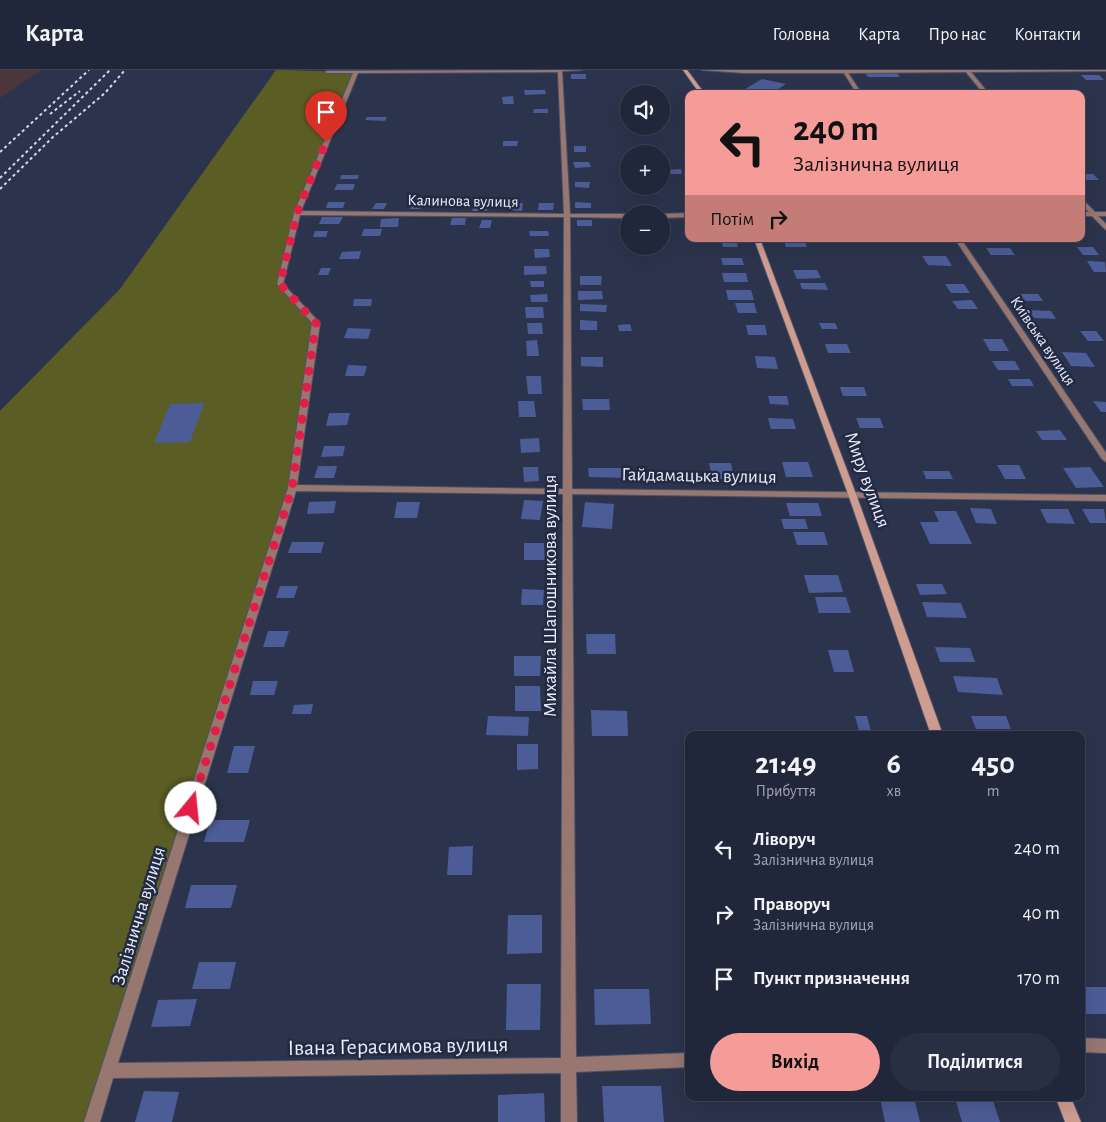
<!DOCTYPE html>
<html lang="uk">
<head>
<meta charset="utf-8">
<style>
  body { margin:0; font-family:"Alegreya Sans",sans-serif; background:#292f42; color:#f1f3f6; height:100vh; display:flex; flex-direction:column; font-size:19px; white-space:nowrap }
  * { box-sizing:border-box; margin:0 }
  p { font-size:16px; color:#a2a5af }
  .icon { flex:none; width:28px; height:28px; fill:none; stroke:currentColor; stroke-width:2; stroke-linecap:round; stroke-linejoin:round }
  .map { position:relative; flex:1; overflow:hidden }
  .panel { position:absolute; left:685px; top:661px; width:400px; height:370px; display:flex; flex-direction:column; background:#21273a; border-radius:10px; box-shadow:0 5px 20px #0002,0 0 0 1px #3e4454 }
  .panel>* { flex:none }
  .top-card { position:absolute; left:685px; top:20px; width:400px; height:152px; border-radius:10px; box-shadow:0 5px 20px #0002,0 0 0 1px #3e4454; background:#f59b98; color:#111; overflow:hidden }
  .tools { position:absolute; left:620px; top:15px; display:grid; gap:10px }
  .tools a { display:grid; place-items:center; width:50px; height:50px; border-radius:50%; background:#21273a; box-shadow:0 5px 20px #0002,0 0 0 1px #3e4454; font-size:25px }
  .pin { position:absolute; display:grid; place-items:center; width:42px; height:42px; color:#fff; margin:-51px -21px; border-radius:50% 50% 50% 0; rotate:-45deg; box-shadow:0 0 5px #0007 }
  .pin .icon { rotate:45deg }
  .me { position:absolute; width:55px; margin:-28px; rotate:17deg; stroke-linejoin:round; filter:drop-shadow(0 0 4px #0008) }
  .turn { display:flex; align-items:center; gap:18px; height:105px; padding:0 25px; font-size:22px }
  .turn .icon { width:65px; height:65px; stroke-width:2.5 }
  .turn b { display:block; font-size:35px; line-height:42px }
  .then { display:flex; align-items:center; height:48px; padding:0 25px; background:#0003; gap:10px; font-size:19px }
  .eta { display:flex; justify-content:space-evenly; align-items:center; height:85px; text-align:center }
  .eta b { font-size:30px; font-weight:600; line-height:35px }
  .primary-button { display:flex; gap:10px; margin-top:auto; padding:10px 25px }
  .primary-button a { flex:1; height:58px; border-radius:30px; background:#f59b98; color:#111; font-size:20px; font-weight:600; line-height:58px; text-align:center }
  .primary-button a+a { background:#292f42; color:#f1f3f6 }
  ul { padding:0; list-style:none }
  li { display:flex; align-items:center; gap:15px; height:65px; padding:0 25px }
  li div { flex:1 }
  li b { display:block; font-size:19px }
  li em { font-style:normal }
  header { display:flex; align-items:center; gap:30px; box-sizing:border-box; height:70px; padding:0 25px; background:#21273a; border-bottom:1px solid #3e4454 }
  header strong { font-size:24px }
  nav { display:flex; gap:28px; margin-inline-start:auto; font-size:18px }
  .map>svg:first-child { display:block }
  .industrial { fill:#4b373b }
  .green { fill:#5b5e24 }
  .building { fill:#4c5c96 }
  .lines { fill:none; stroke-linecap:round; stroke-linejoin:round }
  .minor-casing { stroke:#4a5269; stroke-width:2 }
  .secondary-casing { stroke:#4a5269; stroke-width:2 }
  .minor { fill:#987770; fill-rule:evenodd }
  .secondary { fill:#cf9c90; fill-rule:evenodd }
  .rail { stroke:#d4daeb; stroke-width:2; stroke-dasharray:3 3; stroke-linecap:butt }
  .route { stroke:#e11d48; stroke-width:9; stroke-dasharray:0 16.2 }
  .labels { text-anchor:middle; dominant-baseline:central; stroke-width:5; stroke-linejoin:round; paint-order:stroke }
  .far-street-label { font-size:16px; fill:#e8eefe; stroke:#232a42 }
  .street-label { font-size:19px; fill:#e8eefe; stroke:#232a42 }
  .near-street-label { font-size:22px; fill:#e8eefe; stroke:#232a42 }
</style>
</head>
<body>
<header>
<strong>Карта</strong>
<nav><a>Головна</a><a>Карта</a><a>Про нас</a><a>Контакти</a></nav>
</header>
<div class="map">
<svg width="1106" height="1052" viewBox="0 0 1106 1052">
  <rect width="100%" height="100%" fill="#2c344d"/>
  <!-- industrial -->
  <path class="industrial" d="M0,0H41L0,28Z"/>
  <!-- green -->
  <path class="green" d="M276,0L356,2L331,69L297,143L280,214L316,253L292,418L92,1052H0V341L120,219Z"/>
  <!-- building -->
  <path class="building" d="M865,3H897L900,7H868Z
    M571,4H586V9H571Z
    M1081,5H1099L1104,10H1086Z
    M762,9L786,14L771,24L745,19Z
    M524,20H545L546,24L525,25Z
    M513,26L514,34H503L502,27Z
    M534,39H548V43H533Z
    M367,47H387L385,51L365,50Z
    M503,71H518L517,76H503Z
    M574,76H586V82H574Z
    M573,92H589L591,97L575,98Z
    M681,99L682,104H667L666,100Z
    M1081,104H1093L1099,110H1084Z
    M341,105H359L358,109H340Z
    M575,112H590L589,118L575,117Z
    M337,114H355L353,120H334Z
    M328,132H345L343,138H326Z
    M413,132L423,133L420,139H410Z
    M575,132L591,133V138H575Z
    M376,133H387L384,139H372Z
    M510,133H523L522,141L508,140Z
    M539,133H554L553,140H538Z
    M474,135H489L487,141H472Z
    M322,147H343L339,154H319Z
    M399,148L398,157H380L381,149Z
    M452,148H466L465,155H450Z
    M482,150H492L490,158H479Z
    M577,150H592V156H577Z
    M364,159H382L380,166H361Z
    M315,161H328L326,167H313Z
    M529,161H548L549,166H530Z
    M784,171H805L807,177H786Z
    M722,172H737L738,177H723Z
    M1077,177H1093L1099,185H1083Z
    M986,178H1010L1015,185H991Z
    M534,179H549L550,187L535,188Z
    M361,181L359,189H339L342,182Z
    M922,186H946L952,196L928,195Z
    M721,188H742L744,195H723Z
    M1087,191L1105,192L1106,202H1094Z
    M524,196H546L547,204L524,205Z
    M321,198H331L328,205H318Z
    M793,200H817L821,208L797,209Z
    M722,203H746L748,212H724Z
    M580,206H602L601,215H580Z
    M530,211H544V217H531Z
    M800,213H825L828,220L802,219Z
    M945,214H964L970,223H951Z
    M726,220H751L754,230H728Z
    M578,221H602L603,229L578,230Z
    M547,224L548,232H531L530,225Z
    M1017,224H1038L1043,231H1021Z
    M354,229H372L371,236H353Z
    M972,230L978,239H958L952,231Z
    M735,233H754L757,243H738Z
    M580,234L607,235L606,242L580,241Z
    M525,237H543L544,248H526Z
    M1029,240L1051,241L1056,249L1034,248Z
    M580,250L597,251V260H580Z
    M527,253H542L543,264H528Z
    M819,253H835L838,259H822Z
    M630,254L632,261H619L618,255Z
    M746,255H765L767,265H748Z
    M348,258L371,259L368,269L344,268Z
    M1080,261H1096L1104,271H1088Z
    M983,269H1002L1009,281H990Z
    M537,270L539,286H527L526,271Z
    M825,274H847L851,283H828Z
    M1062,282L1086,283L1095,297L1071,296Z
    M755,286L775,287L778,299L757,298Z
    M581,287H603V297L581,296Z
    M992,291H1015L1020,300H998Z
    M348,295L367,296L364,306H345Z
    M526,306H541L542,324H528Z
    M1008,309H1030L1034,316H1012Z
    M840,317H864L867,326H843Z
    M768,326H787L789,335L770,334Z
    M582,329H609L610,340H583Z
    M518,331H534L536,347H519Z
    M1093,331L1106,332V342H1101Z
    M204,333L190,372L154,373L170,334Z
    M329,343H350L347,355L326,356Z
    M768,348L793,349L796,359H771Z
    M856,348H880L884,358H860Z
    M1060,360L1067,370H1042L1036,361Z
    M539,368L540,382L521,383L520,369Z
    M324,376H345L343,386L321,387Z
    M782,392H808L813,407H786Z
    M709,393H731L734,409H712Z
    M997,395H1019L1026,409H1005Z
    M318,396H337L334,408H314Z
    M523,397H538L539,411L524,412Z
    M1090,397L1104,417L1076,418L1063,398Z
    M588,398H626L627,408L589,407Z
    M923,401H949L953,409H926Z
    M524,430L543,431L540,450L521,449Z
    M336,431L334,443L307,444L309,432Z
    M397,432H420L417,448H394Z
    M585,432L614,434L612,459L582,457Z
    M786,433H818L822,446H790Z
    M970,438L991,439L997,454L976,453Z
    M1040,439H1068L1075,454L1047,453Z
    M1082,439H1104L1106,453H1090Z
    M934,441H956L972,474H930L920,452H939Z
    M781,449H805L808,459H784Z
    M793,462H824L828,475H797Z
    M292,472H324L321,483H288Z
    M524,473H544L545,490H524Z
    M804,505H838L843,522L809,523Z
    M916,514H942L947,524L920,525Z
    M280,516H298L294,528H276Z
    M522,519L544,520L543,535H521Z
    M815,527H846L851,543H819Z
    M922,532L961,533L967,548L927,547Z
    M268,561H289L284,577H263Z
    M586,564H615L616,584H587Z
    M935,577L970,578L975,592H940Z
    M828,580H848L854,602H834Z
    M514,586H541L540,606H514Z
    M953,606L997,608L1003,625L958,622Z
    M253,611H278L274,625H250Z
    M515,616H540L541,641H515Z
    M313,634L311,644H292L294,635Z
    M591,640L627,641L628,666H592Z
    M488,646L529,647L528,666L486,665Z
    M855,646H867L872,665H860Z
    M971,646H1006L1011,659H976Z
    M517,674H538V699L517,700Z
    M234,676H255L248,703H227Z
    M210,750H250L244,772H204Z
    M473,776L472,805H447L449,777Z
    M191,815H237L231,838H185Z
    M508,845H542V883L507,884Z
    M199,892H236L230,919H192Z
    M507,914H541L540,960H506Z
    M1081,917H1106V944H1086L1081,933Z
    M594,919H649L651,954L595,955Z
    M197,929L190,956L151,957L158,930Z
    M602,1016H661L664,1052H604Z
    M144,1021L179,1022L172,1052H135Z
    M544,1023L545,1052H498V1025Z
    M880,1028H914L920,1052H885Z
    M955,1028H992L1000,1052H962Z"/>
  <g class="lines">
    <!-- minor casing -->
    <g class="minor-casing">
      <path id="minor" d="M582,0L562,1L570,144H629V148L570,147L572,419L1106,425V431L572,424L576,987L689,983V997L576,1002L577,1052H561V1003L113,1008L100,1052H84L288,418L312,253L277,214L294,143L353,3H327L325,2L327,1ZM558,2L564,144L301,141L358,3ZM300,145L564,147L563,419L297,415L320,253L283,214ZM296,421L563,424L561,988L118,993Z
        M702,0H1106V1L971,2L989,24H984L966,2L848,3L862,24H857L844,3H744Z
        M1081,128L1095,142H1106V146H1098L1106,154V160L1092,146H1081V142H1089L1081,134Z
        M689,143V147L661,148V144Z
        M955,169H961L1106,383V392L1102,389Z
        M1081,968L1106,969V983L1081,982Z"/>
    </g>
    <!-- secondary casing -->
    <g class="secondary-casing">
      <path id="secondary" d="M683,0H687L705,24H700Z
        M754,169H760L856,424L943,665H931L848,424Z
        M1056,1028H1071L1081,1052H1065Z"/>
    </g>
    <!-- minor -->
    <use href="#minor" class="minor"/>
    <!-- secondary -->
    <use href="#secondary" class="secondary"/>
    <!-- rail -->
    <path class="rail" d="M50,44L80,21
      M0,82L89,0
      M0,108L110,0
      M0,119L53,67L105,23L125,0"/>
  </g>
  <g class="lines">
    <!-- route -->
    <path class="route" d="M191,738L292,418L316,253L280,214L297,143L326,72"/>
  </g>
  <g class="labels">
    <!-- far-street labels -->
    <g class="far-street-label">
      <text transform="translate(463 131) rotate(1)">Калинова вулиця</text>
      <text transform="translate(1043 271) rotate(56)">Київська вулиця</text>
    </g>
    <!-- street labels -->
    <g class="street-label">
      <text transform="translate(699 406) rotate(1)">Гайдамацька вулиця</text>
      <text transform="translate(867 410) rotate(70)">Миру вулиця</text>
      <text transform="translate(550 526) rotate(-90)">Михайла Шапошникова вулиця</text>
      <text transform="translate(139 846) rotate(-73)">Залізнична вулиця</text>
    </g>
    <!-- near-street labels -->
    <g class="near-street-label">
      <text transform="translate(398 976) rotate(-1)">Івана Герасимова вулиця</text>
    </g>
  </g>
</svg>
<div class="tools">
<a><svg class="icon" aria-label="sound" viewBox="0 0 24 24"><path d="M4 9h4l5-4v14l-5-4H4zM17 9q2 3 0 6"/></svg></a>
<a>+</a>
<a>−</a>
</div>
<div class="pin" style="left:326px;top:72px;background:#d93025"><svg class="icon" aria-label="arrive" viewBox="0 0 24 24"><path d="M6 21V4h12l-3 4 3 4H6"/></svg></div>
<svg class="me" style="left:191px;top:738px" viewBox="-20 -20 40 40"><circle r="19" fill="#fff"/><path d="M0-13L10 11 0 6-10 11z" fill="#e11d48"/></svg>
<div class="top-card">
<div class="turn"><svg class="icon" aria-label="left" viewBox="0 0 24 24"><path d="M17 20v-9H6M10 6l-5 5 5 5"/></svg><div><b>240 m</b>Залізнична вулиця</div></div>
<div class="then">Потім<svg class="icon" aria-label="right" viewBox="0 0 24 24"><path d="M7 20v-9h11M14 6l5 5-5 5"/></svg></div>
</div>
<section class="panel">
<div class="eta">
<div><b>21:49</b><p>Прибуття</p></div>
<div><b>6</b><p>хв</p></div>
<div><b>450</b><p>m</p></div>
</div>
<ul>
<li><svg class="icon" aria-label="left" viewBox="0 0 24 24"><path d="M17 20v-9H6M10 6l-5 5 5 5"/></svg><div><b>Ліворуч</b><p>Залізнична вулиця</p></div><em>240 m</em></li>
<li><svg class="icon" aria-label="right" viewBox="0 0 24 24"><path d="M7 20v-9h11M14 6l5 5-5 5"/></svg><div><b>Праворуч</b><p>Залізнична вулиця</p></div><em>40 m</em></li>
<li><svg class="icon" aria-label="arrive" viewBox="0 0 24 24"><path d="M6 21V4h12l-3 4 3 4H6"/></svg><div><b>Пункт призначення</b></div><em>170 m</em></li>
</ul>
<div class="primary-button"><a>Вихід</a><a>Поділитися</a></div>
</section>
</div>
</body>
</html>
